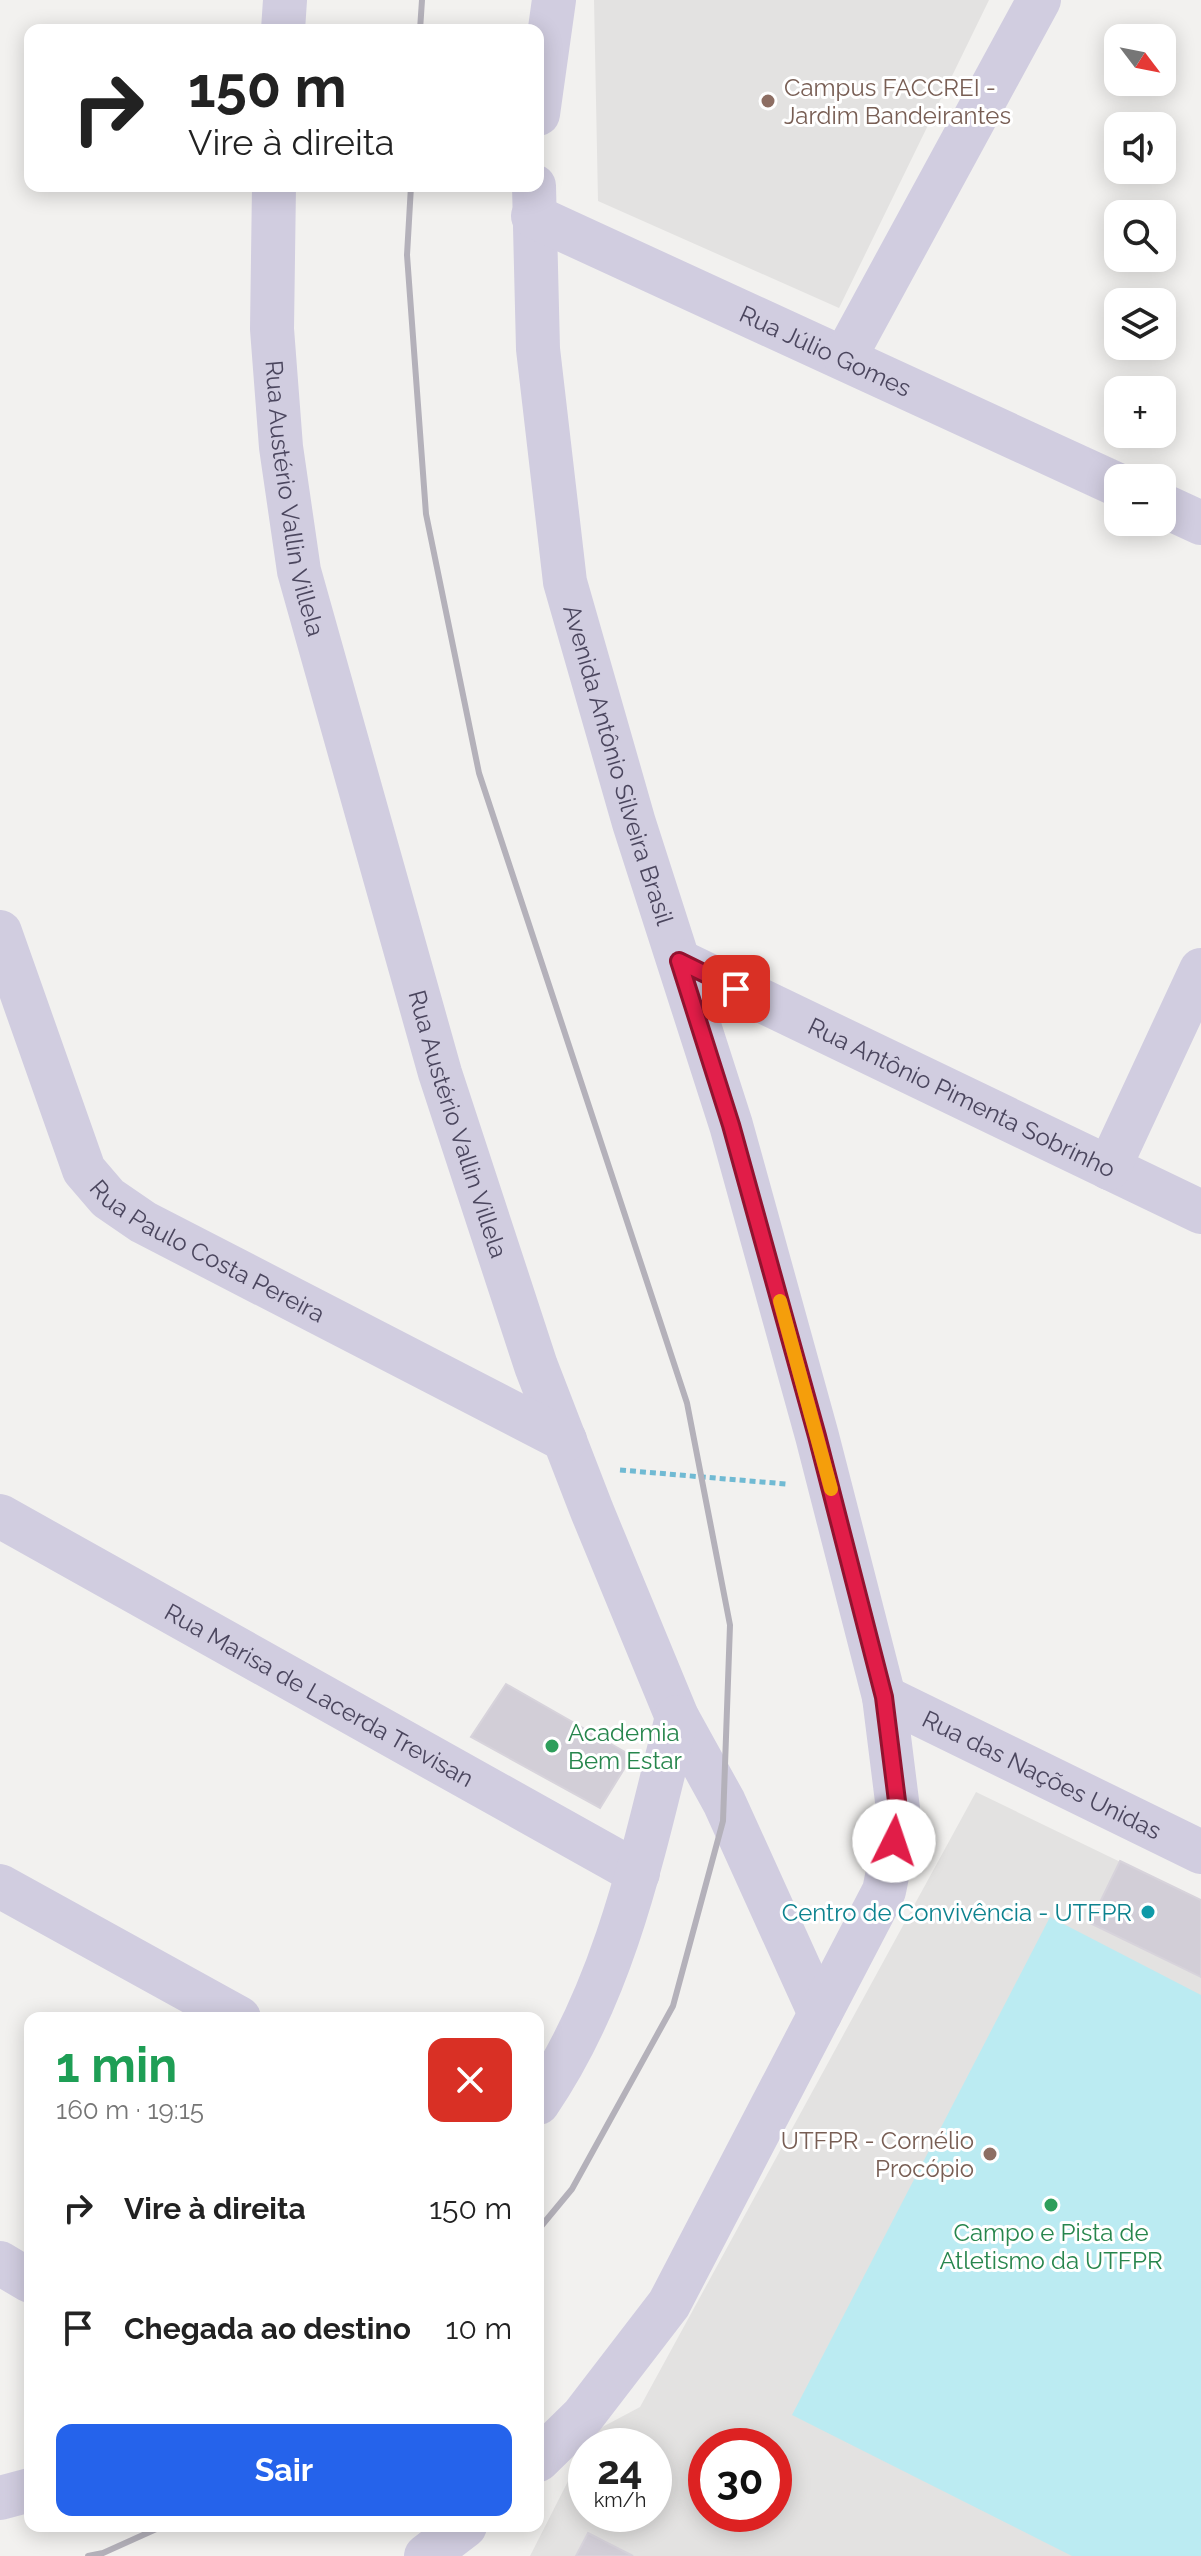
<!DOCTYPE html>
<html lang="pt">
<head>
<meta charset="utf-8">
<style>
  body { margin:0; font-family:Raleway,sans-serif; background:#f6f6f6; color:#222; height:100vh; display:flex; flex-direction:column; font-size:30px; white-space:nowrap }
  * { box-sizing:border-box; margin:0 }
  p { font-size:26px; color:#767676 }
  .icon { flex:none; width:44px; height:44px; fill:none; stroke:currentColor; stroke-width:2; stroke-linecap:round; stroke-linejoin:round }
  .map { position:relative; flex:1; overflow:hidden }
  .drawer { position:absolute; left:24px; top:2012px; width:520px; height:520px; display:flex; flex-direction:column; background:#fff; border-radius:16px; box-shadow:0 4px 20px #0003 }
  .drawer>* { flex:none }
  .hud { position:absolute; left:24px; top:24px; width:520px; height:168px; border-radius:16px; box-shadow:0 4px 20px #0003; background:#fff; color:#222; overflow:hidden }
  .needle { width:52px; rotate:122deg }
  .controls { position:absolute; left:1104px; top:24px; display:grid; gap:16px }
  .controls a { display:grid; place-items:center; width:72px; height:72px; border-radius:16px; background:#fff; box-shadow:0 4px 20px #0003; font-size:40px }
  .speed { position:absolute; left:568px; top:2428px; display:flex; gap:16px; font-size:40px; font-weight:700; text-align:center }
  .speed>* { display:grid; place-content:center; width:104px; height:104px; border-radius:50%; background:#fff; box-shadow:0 4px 20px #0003; line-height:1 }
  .speed small { font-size:20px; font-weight:400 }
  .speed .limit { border:12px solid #d22; background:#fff; color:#111 }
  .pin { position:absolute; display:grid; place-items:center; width:68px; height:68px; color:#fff; margin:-34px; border-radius:16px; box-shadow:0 4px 12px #0006 }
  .me { position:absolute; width:88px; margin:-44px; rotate:4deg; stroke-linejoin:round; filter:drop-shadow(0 0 6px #0008) }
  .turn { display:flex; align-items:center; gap:28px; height:168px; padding:0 32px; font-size:36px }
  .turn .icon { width:104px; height:104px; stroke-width:2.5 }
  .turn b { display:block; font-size:56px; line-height:68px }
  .round { display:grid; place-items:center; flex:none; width:84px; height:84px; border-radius:16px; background:#f6f6f6 }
  .headline { display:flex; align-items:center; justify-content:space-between; height:136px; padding:0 32px }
  h1 { font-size:48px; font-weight:700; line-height:60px; color:#1e9e55 }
  .button { display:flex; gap:16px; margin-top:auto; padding:16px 32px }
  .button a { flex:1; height:92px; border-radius:16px; background:#2563eb; color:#fff; font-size:32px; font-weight:700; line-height:92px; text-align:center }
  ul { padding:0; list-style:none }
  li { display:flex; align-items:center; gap:24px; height:120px; padding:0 32px }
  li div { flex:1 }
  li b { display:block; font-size:30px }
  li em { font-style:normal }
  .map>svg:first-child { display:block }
  .education { fill:#e3e2e1; fill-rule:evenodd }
  .green { fill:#bbebf2 }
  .building { fill:#d2ced7; stroke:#d7d3db; stroke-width:2 }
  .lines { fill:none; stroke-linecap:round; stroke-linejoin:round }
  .path { stroke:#70bad3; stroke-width:5; stroke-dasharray:6 4; stroke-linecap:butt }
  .minor { stroke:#d1cde0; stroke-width:44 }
  .rail { stroke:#b4b1ba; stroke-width:6 }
  .route-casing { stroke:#92132f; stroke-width:20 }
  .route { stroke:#e11d48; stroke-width:14 }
  .slow { stroke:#f59e0b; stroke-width:14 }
  .education-dot { fill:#8d6e63; stroke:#fff; stroke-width:3 }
  .leisure-dot { fill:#2e9e5b; stroke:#fff; stroke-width:3 }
  .culture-dot { fill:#0f9aa8; stroke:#fff; stroke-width:3 }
  .labels { text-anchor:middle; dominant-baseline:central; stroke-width:6; stroke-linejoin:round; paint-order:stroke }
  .education-label { font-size:24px; fill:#785e54; stroke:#fff; text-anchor:start }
  .street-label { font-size:24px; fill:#4b465e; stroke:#fff }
  .leisure-label { font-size:24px; fill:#27864d; stroke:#fff; text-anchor:start }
  .culture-label { font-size:24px; fill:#0d838f; stroke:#fff; text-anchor:end }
</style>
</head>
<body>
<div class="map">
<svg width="1201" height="2556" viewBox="0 0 1201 2556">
  <rect width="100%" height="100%" fill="#f2f1ef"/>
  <!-- education -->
  <path class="education" d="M594,0H989L839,308L598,201Z
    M976,1792L1201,1901V2556H530L593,2432L640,2407ZM586,2446H654V2514H586ZM706,2446H774V2514H706Z"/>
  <!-- green -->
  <path class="green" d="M1050,1917L1201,1995V2556H1072L792,2415Z"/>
  <!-- building -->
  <path class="building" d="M506,1684L632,1756L600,1808L471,1737Z
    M1120,1861L1201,1900V1977L1090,1923Z
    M588,2533L633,2556H576Z"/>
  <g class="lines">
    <!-- path -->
    <path class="path" d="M620,1470L786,1484"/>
    <!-- minor -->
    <g class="minor">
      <path d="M283,30L285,0"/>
      <path d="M538,114L554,0"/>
      <path id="s1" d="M274,186L272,329L281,447L299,571L440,1073L536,1366L592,1511L677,1717L724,1802L820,2014"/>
      <path id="s2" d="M534,186L538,349L565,582L634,823L731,1125L817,1436L884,1697L899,1817L884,1891L669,2304L583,2416L538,2460"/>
      <path id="s3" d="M533,216L1118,485"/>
      <path d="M845,357L1039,0"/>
      <path d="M1162,505L1201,523"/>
      <path id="s4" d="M0,932L84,1170L108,1198L143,1222L565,1440"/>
      <path id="s5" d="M679,961L1201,1212"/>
      <path d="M1109,1168L1201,970"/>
      <path id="s6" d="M0,1516L638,1873"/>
      <path id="s7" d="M884,1697L1201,1852"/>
      <path d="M0,1886L239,2018"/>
      <path d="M538,2103C616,1989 644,1849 677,1717"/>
      <path d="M0,2263L30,2281"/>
      <path d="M0,2498L30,2490"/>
      <path d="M426,2556L465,2526"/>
    </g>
    <!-- rail -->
    <path class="rail" d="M420,30L422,0
      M411,186L407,255L426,514L479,773L687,1403L730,1625L723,1821L673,2006L572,2189L538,2230
      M88,2556L103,2553L163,2526"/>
  </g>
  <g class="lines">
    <!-- route casing -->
    <g class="route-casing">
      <path id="route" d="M736,989L679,961L731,1125L817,1436L884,1697L899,1817L894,1841"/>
    </g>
    <!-- route -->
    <use href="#route" class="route"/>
    <!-- slow -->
    <path class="slow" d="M780,1301L831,1489"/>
  </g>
  <!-- markers -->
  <g class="education-dot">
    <circle cx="768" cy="101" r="8"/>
    <circle cx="990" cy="2154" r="8"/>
  </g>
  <g class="leisure-dot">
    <circle cx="552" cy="1746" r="8"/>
    <circle cx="1051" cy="2205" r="8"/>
  </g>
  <circle class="culture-dot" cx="1148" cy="1912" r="8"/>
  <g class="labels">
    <!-- education labels -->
    <g class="education-label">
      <text x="784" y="87">Campus FACCREI -<tspan x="784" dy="28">Jardim Bandeirantes</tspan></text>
      <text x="974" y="2140" text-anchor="end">UTFPR - Cornélio<tspan x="974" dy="28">Procópio</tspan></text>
    </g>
    <!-- street labels -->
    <g class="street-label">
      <text stroke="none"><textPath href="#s3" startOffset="322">Rua Júlio Gomes</textPath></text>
      <text stroke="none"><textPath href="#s1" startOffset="314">Rua Austério Vallin Villela</textPath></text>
      <text stroke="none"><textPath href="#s2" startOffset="588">Avenida Antônio Silveira Brasil</textPath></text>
      <text stroke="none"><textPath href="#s5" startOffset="314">Rua Antônio Pimenta Sobrinho</textPath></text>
      <text stroke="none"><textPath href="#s1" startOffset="962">Rua Austério Vallin Villela</textPath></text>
      <text stroke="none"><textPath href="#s4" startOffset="402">Rua Paulo Costa Pereira</textPath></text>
      <text stroke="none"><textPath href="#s6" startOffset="366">Rua Marisa de Lacerda Trevisan</textPath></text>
      <text stroke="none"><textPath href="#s7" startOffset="176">Rua das Nações Unidas</textPath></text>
    </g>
    <!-- leisure labels -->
    <g class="leisure-label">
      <text x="568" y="1732">Academia<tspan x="568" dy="28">Bem Estar</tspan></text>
      <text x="1051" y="2232" text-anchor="middle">Campo e Pista de<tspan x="1051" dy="28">Atletismo da UTFPR</tspan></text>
    </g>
    <!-- culture labels -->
    <g class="culture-label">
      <text x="1132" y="1912">Centro de Convivência - UTFPR</text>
    </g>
  </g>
</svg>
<div class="controls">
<a><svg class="needle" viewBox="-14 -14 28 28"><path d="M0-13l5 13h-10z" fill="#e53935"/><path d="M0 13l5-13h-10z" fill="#767676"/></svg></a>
<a><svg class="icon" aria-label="sound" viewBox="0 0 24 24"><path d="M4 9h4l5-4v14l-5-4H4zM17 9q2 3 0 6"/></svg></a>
<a><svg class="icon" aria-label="search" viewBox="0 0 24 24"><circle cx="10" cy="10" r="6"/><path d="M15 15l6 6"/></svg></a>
<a><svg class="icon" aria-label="layers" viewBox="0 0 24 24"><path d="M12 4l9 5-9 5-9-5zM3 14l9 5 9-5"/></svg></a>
<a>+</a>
<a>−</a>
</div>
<div class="speed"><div>24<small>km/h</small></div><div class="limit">30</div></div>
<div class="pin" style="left:736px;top:989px;background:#d93025"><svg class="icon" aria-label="arrive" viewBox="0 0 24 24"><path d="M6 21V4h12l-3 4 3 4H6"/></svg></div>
<svg class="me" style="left:894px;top:1841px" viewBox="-20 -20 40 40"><circle r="19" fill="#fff"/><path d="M0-13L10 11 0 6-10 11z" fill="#e11d48"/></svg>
<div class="hud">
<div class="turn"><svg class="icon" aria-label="right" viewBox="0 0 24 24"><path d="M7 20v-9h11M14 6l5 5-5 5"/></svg><div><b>150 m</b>Vire à direita</div></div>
</div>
<section class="drawer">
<div class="headline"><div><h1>1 min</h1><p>160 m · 19:15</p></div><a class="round" style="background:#d93025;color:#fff"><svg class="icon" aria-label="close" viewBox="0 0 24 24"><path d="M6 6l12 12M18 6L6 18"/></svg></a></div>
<ul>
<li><svg class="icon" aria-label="right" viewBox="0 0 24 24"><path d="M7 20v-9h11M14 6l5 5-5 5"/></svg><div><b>Vire à direita</b></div><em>150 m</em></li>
<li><svg class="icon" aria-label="arrive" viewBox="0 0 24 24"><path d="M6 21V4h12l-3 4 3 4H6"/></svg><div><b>Chegada ao destino</b></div><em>10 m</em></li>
</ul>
<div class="button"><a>Sair</a></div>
</section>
</div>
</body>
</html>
